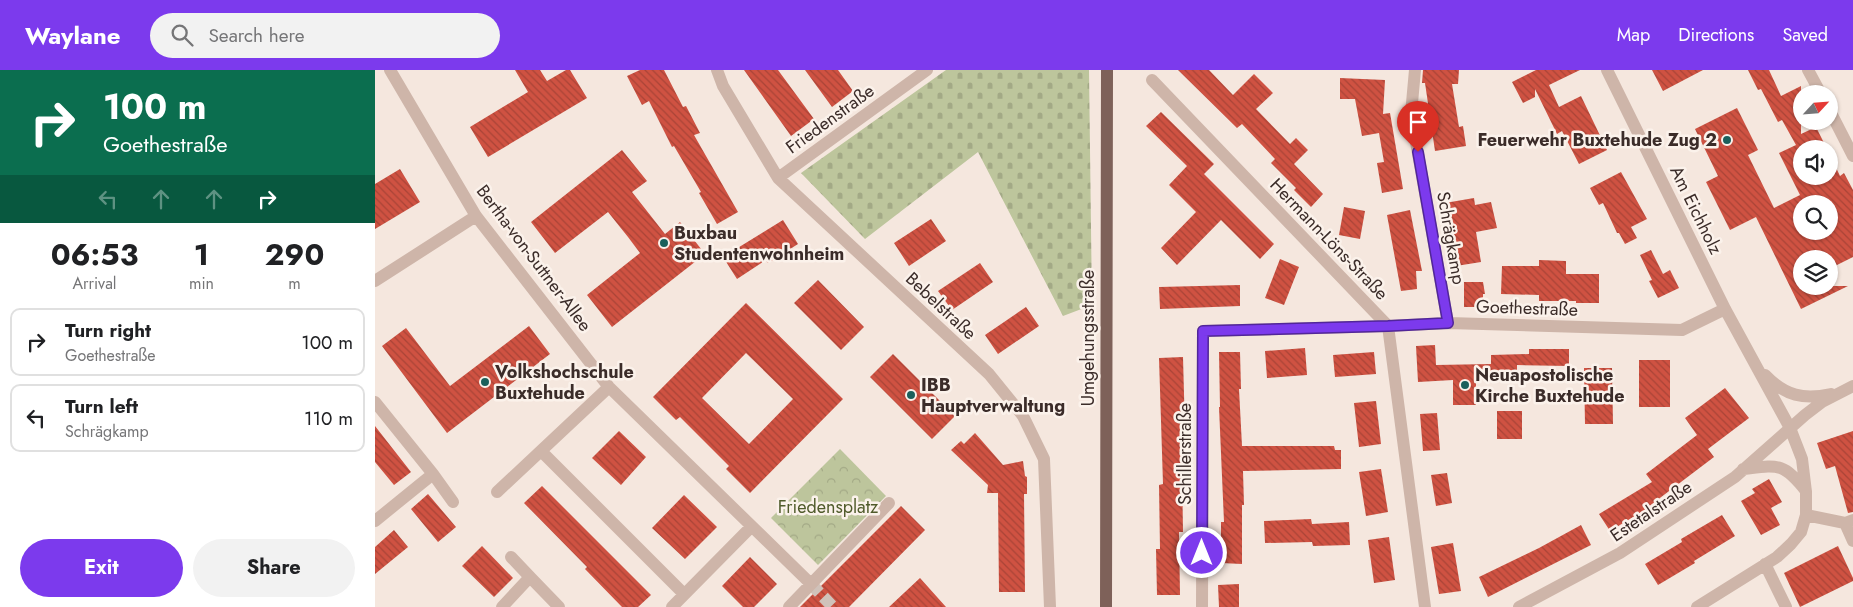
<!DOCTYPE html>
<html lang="en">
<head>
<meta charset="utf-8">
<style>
  body { margin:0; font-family:Jost,sans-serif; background:#f2f2f2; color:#202124; height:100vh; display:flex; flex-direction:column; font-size:19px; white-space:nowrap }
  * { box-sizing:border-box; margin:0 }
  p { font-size:16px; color:#757577 }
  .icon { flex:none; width:28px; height:28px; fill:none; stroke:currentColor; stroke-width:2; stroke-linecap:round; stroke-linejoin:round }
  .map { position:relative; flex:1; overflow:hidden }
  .sheet { display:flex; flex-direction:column; background:#fff; width:375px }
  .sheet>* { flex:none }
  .top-card { background:#0b6e4f; color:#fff; overflow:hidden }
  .needle { width:32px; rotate:64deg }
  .tools { position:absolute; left:1418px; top:15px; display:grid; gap:10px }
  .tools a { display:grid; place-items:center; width:45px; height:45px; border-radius:50%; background:#fff; box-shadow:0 1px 4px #0004; font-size:25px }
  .pin { position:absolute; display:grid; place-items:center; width:42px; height:42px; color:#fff; margin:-51px -21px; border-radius:50% 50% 50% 0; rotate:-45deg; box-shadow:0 0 5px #0007 }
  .pin .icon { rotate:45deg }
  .me { position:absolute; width:55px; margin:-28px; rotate:0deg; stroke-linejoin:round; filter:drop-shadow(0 0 4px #0008) }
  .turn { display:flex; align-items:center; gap:18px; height:105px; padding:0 20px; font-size:22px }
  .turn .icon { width:65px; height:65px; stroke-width:2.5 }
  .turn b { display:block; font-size:35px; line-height:42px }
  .lanes { display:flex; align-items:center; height:48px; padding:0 20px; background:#0003; justify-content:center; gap:25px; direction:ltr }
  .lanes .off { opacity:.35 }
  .eta { display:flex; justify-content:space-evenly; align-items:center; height:85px; text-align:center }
  .eta b { font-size:30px; font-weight:700; line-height:35px }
  .primary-button { display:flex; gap:10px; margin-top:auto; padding:10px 20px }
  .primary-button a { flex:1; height:58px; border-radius:30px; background:#7c3aed; color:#fff; font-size:20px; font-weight:700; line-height:58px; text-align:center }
  .primary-button a+a { background:#f2f2f2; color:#202124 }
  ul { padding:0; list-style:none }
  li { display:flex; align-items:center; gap:15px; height:68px; margin:0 10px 8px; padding:0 10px; border:2px solid #e0e0e0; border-radius:10px }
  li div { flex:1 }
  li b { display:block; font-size:19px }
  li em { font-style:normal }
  header { display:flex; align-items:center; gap:30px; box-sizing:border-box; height:70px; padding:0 25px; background:#7c3aed; color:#fff }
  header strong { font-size:24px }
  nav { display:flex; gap:28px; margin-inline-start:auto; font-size:18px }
  .search { width:350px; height:45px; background:#f2f2f2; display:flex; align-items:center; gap:12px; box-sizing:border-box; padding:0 18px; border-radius:28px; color:#757577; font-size:19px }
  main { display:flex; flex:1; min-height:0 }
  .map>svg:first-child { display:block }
  .cemetery { fill:url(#cemetery-stones) }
  .park { fill:url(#park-crowns) }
  .building { fill:url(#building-back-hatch); fill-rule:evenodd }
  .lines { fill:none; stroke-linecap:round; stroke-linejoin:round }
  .minor-tunnel { stroke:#d0c2ba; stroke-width:12; stroke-dasharray:12 6; stroke-linecap:butt }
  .minor { stroke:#ceb5a9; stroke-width:12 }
  .major { stroke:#7e6159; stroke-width:12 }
  .route-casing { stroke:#51269a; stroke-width:12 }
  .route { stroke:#7c3aed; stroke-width:9 }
  .poi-dot { fill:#1b605c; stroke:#fbf2eb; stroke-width:2 }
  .labels { text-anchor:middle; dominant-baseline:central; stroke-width:5; stroke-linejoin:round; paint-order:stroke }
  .street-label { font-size:18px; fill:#3b2c29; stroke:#fbf2eb }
  .poi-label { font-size:18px; font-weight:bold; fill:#3b2c29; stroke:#fbf2eb; text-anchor:start }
  .park-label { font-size:18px; fill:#505b2b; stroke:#fbf2eb }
</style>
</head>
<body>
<header>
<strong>Waylane</strong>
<div class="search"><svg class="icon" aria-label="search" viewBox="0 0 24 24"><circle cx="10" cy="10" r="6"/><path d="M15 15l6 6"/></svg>Search here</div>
<nav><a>Map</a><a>Directions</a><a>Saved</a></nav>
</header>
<main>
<section class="sheet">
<div class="top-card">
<div class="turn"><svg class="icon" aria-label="right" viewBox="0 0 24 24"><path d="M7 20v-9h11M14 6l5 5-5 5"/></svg><div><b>100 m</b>Goethestraße</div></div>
<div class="lanes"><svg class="icon off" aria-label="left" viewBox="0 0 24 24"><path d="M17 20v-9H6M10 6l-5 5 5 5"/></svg><svg class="icon off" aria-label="ahead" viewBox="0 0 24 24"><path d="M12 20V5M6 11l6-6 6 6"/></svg><svg class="icon off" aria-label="ahead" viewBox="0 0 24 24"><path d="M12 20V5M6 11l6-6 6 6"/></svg><svg class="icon" aria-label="right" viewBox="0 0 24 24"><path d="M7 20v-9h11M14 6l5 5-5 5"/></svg></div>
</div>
<div class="eta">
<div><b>06:53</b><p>Arrival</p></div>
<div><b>1</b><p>min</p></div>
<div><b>290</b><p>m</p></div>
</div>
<ul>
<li><svg class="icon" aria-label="right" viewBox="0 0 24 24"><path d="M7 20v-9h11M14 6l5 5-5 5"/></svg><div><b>Turn right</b><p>Goethestraße</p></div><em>100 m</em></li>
<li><svg class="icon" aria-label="left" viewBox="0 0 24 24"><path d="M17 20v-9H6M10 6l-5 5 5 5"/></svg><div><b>Turn left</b><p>Schrägkamp</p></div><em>110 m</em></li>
</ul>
<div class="primary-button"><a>Exit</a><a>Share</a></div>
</section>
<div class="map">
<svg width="1478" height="537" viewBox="0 0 1478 537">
  <defs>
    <pattern id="cemetery-stones" width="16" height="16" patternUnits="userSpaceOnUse" patternTransform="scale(1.25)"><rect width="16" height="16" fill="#bdc59c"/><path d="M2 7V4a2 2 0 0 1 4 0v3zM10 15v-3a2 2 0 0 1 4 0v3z" fill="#a3a986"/></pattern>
    <pattern id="park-crowns" width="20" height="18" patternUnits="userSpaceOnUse" patternTransform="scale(1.25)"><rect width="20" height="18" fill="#bdc59c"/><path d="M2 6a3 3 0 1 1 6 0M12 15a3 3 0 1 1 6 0" fill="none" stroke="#a3a986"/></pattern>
    <pattern id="building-back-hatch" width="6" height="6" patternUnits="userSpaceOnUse" patternTransform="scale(1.25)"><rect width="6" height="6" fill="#cf5242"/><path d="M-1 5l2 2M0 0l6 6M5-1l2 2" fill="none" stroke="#a94437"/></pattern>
  </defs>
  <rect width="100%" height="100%" fill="#f5e7de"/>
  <!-- cemetery -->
  <path class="cemetery" d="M571,0H714L717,235L688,246L603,82L490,169L426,103Z"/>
  <!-- park -->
  <path class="park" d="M465,379L511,426L443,495L396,448Z"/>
  <!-- building -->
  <path class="building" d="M140,0H165L172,11L191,0H195L212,28L113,87L95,57L153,22Z
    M265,0H289L308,37L311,36L325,63L319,65L363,142L342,154L324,123L326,122L299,76L297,77L274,31L267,35L252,6Z
    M369,0H403L439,49L416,66Z
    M430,0H463L478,21L457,37Z
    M803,0H834L858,25L879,4L898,23L881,39L915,74L921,68L933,80L919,94L948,124L936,137L919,120L921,118L896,93L900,89L867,54L862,58Z
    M1048,0H1084L1083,14H1077L1084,57L1088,56L1091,76L1060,81L1050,13H1047Z
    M1161,0H1205L1174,15L1184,37L1206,26L1232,80L1204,94L1187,61L1182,64L1160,19V27L1148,33L1137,12Z
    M1277,0H1328L1288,21Z
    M1373,0H1394L1406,26L1426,16V64L1441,57L1452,79H1426V106H1454V83L1465,106L1469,103L1478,120V187L1454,199V189H1426V216H1473L1426,239L1381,147L1355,160L1331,112L1343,106L1320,59L1362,38L1383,80L1373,85L1399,138L1425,125L1404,83L1421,75L1407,50L1403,52L1386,19L1383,20ZM1426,134H1454V161H1426Z
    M965,8L1010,10L1008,44L1015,43L1028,119L1007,123L1002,93L1009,92L1004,63L987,66L980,29H965Z
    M786,42L839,94L829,104L899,174L885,189L846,150L802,195L786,178L821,142L794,115L812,96L771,56Z
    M247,80L272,111L257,122L290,164L305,152L330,184L237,257L212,225L265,183L253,167L233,142L180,183L156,152Z
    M25,99L45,132L0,159V114Z
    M1246,102L1272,149L1256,157L1262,168L1250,174L1244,163H1242L1228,133L1224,135L1215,118Z
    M1099,128L1100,135L1116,132L1122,158L1101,162L1106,192L1081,196L1070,133Z
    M969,137L990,141L985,169L964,165Z
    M1035,140L1047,201H1041L1042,219L1026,221L1012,145Z
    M556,149L571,171L534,196L519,173Z
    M408,150L423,174L393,193L391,190L362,209L348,187Z
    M1276,180L1288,204L1295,200L1304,218L1283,228L1274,211L1277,210L1265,185Z
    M905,189L924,197L909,235L890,228Z
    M1164,190L1191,191V204H1224V233H1201V231H1164V225L1126,224L1127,196H1164Z
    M605,193L618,212L577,240L563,221Z
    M443,210L489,257L466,280L419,233Z
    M1089,212H1108L1110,224H1108V237H1089Z
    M865,215V236L785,239L784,217Z
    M371,233L468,329L375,423L351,399L354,396L305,347L301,350L278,327ZM371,283L418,329L374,374L327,328Z
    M651,237L664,256L623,284L610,265Z
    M154,256L175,284L72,363L7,276L31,258L75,316Z
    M1060,275L1061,295L1116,294V285L1154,284V279H1194V296L1142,295V309L1101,310V335H1078V310L1043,312L1041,276Z
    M930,278L932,305L892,308L890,281Z
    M844,282H865L866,319H864L867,376H959L960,380H966V399L868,401L869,435H867V494L846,493V452H849L844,337H845Z
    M999,282L1001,304L960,307L958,285Z
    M518,284L580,346L557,369L495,307Z
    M808,287L811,398H807L808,462H804L805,525H782L781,479H785L784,415L788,414L784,288Z
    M1264,290H1295V337H1264Z
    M1209,298H1237L1238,354H1210Z
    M1350,318L1374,348L1333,379L1339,387L1273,437V438L1235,461L1224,444L1277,412L1271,404L1322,365L1310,348Z
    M1001,331L1006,374L984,377L979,333Z
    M1122,341H1147V369H1122Z
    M1062,343L1065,380L1048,381L1045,344Z
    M0,356L36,402L19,415L0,392Z
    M244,361L271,387L246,415L217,388Z
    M1478,361V442L1473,443L1460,396L1451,399L1442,373Z
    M600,363L628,395L648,391L650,406L652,407V424H649L650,522H624L623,423H612L613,415L576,380L586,371L589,374Z
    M1006,399L1013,442L991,446L984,402Z
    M1072,403L1077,433L1061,436L1056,405Z
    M1394,409L1407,432L1396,438L1405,455L1386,465L1366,431L1380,423L1377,419Z
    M167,416L276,525L263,537H247L210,499L212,497L149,433Z
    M53,424L81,457L63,472L36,439Z
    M309,425L342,457L310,489L277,458Z
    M526,436L550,460L474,537H425Z
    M1347,445L1360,466L1319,491L1320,493L1283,515L1270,494L1307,472L1306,469Z
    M936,449L937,454L974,452L975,475L938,476L937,472L890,473L889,451Z
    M1206,455L1216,475L1113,527L1104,507L1164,478Z
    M19,460L33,477L0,504V477Z
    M1014,467L1020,510L999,513L993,470Z
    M1078,473L1086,521L1064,524L1056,477Z
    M107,476L138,508L119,527L87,496Z
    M1463,476L1478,508V511L1425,537L1409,503Z
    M375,487L402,514L379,537H368L347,516Z
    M545,508L571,537H514Z
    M864,514V537H844L843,515Z"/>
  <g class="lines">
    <!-- minor-tunnel -->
    <path class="minor-tunnel" d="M436,514L458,537"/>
    <!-- minor -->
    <path class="minor" d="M15,0L101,146L234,317L436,514
      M342,0L348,16L403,108L614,304L648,346L669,389L675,537
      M1040,0L1036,44L1073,253
      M1232,0L1350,239L1415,358L1427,389L1431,422V445L1426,462L1416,474L1402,487L1322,537
      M1433,0L1446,24
      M777,10L1013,256L1050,537
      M1454,39L1478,86
      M403,108L552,0
      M0,211L101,146
      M1390,305C1410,326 1429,330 1456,324
      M0,332L58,404L0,451
      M166,381L309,524
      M1368,399C1403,395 1408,392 1431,421
      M58,404L78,432
      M122,422L234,317
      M1431,445L1470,453L1478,450
      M1470,453L1478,471
      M136,487L155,507
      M1390,494L1411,537
      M127,537L155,507L184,537
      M297,537L376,457
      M414,537L514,433
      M827,537L828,261L1013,256L1073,253L1307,260L1350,239
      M1144,537L1245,483L1360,407L1430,345L1447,332L1478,316"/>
    <!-- major -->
    <path class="major" d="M731,537L732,0"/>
  </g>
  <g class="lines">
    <!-- route casing -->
    <g class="route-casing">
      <path id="route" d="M827,483L828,261L1013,256L1073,253L1043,82"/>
    </g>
    <!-- route -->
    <use href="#route" class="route"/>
  </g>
  <!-- markers -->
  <g class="poi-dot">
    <circle cx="1352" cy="70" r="5"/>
    <circle cx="289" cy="173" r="5"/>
    <circle cx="110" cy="312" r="5"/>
    <circle cx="1090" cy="315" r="5"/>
    <circle cx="536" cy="325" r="5"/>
  </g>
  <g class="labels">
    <!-- street labels -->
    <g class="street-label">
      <text transform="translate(455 49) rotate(-36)">Friedenstraße</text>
      <text transform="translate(1321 140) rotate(64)">Am Eichholz</text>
      <text transform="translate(1076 168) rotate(80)">Schrägkamp</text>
      <text transform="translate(954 169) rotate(46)">Hermann-Löns-Straße</text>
      <text transform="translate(159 188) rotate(53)">Bertha-von-Suttner-Allee</text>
      <text transform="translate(566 236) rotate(43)">Bebelstraße</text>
      <text transform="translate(1152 238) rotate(2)">Goethestraße</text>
      <text transform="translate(713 268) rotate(-90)">Umgehungsstraße</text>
      <text transform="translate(810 384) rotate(-90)">Schillerstraße</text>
      <text transform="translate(1276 441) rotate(-34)">Estetalstraße</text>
    </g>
    <!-- poi labels -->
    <g class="poi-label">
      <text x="1342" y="70" text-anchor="end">Feuerwehr Buxtehude Zug 2</text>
      <text x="299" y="163">Buxbau<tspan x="299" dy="21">Studentenwohnheim</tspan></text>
      <text x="120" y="302">Volkshochschule<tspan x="120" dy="21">Buxtehude</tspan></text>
      <text x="1100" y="305">Neuapostolische<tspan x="1100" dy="21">Kirche Buxtehude</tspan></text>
      <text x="546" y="315">IBB<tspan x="546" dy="21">Hauptverwaltung</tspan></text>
    </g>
    <!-- park labels -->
    <g class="park-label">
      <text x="453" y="437">Friedensplatz</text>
    </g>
  </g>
</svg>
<div class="tools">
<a><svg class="needle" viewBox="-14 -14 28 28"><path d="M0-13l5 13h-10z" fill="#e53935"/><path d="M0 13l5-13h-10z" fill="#757577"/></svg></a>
<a><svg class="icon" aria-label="sound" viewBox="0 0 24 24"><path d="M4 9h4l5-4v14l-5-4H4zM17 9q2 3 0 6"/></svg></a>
<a><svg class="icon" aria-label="search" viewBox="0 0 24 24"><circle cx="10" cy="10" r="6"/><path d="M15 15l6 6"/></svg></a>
<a><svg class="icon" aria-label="layers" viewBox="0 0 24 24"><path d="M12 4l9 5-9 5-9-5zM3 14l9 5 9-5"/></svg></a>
</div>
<div class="pin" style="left:1043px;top:82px;background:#d93025"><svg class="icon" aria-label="arrive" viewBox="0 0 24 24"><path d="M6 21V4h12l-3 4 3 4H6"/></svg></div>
<svg class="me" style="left:827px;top:483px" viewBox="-20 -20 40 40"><circle r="17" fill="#7c3aed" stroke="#fff" stroke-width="3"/><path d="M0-11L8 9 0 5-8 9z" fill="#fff"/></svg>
</div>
</main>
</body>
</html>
